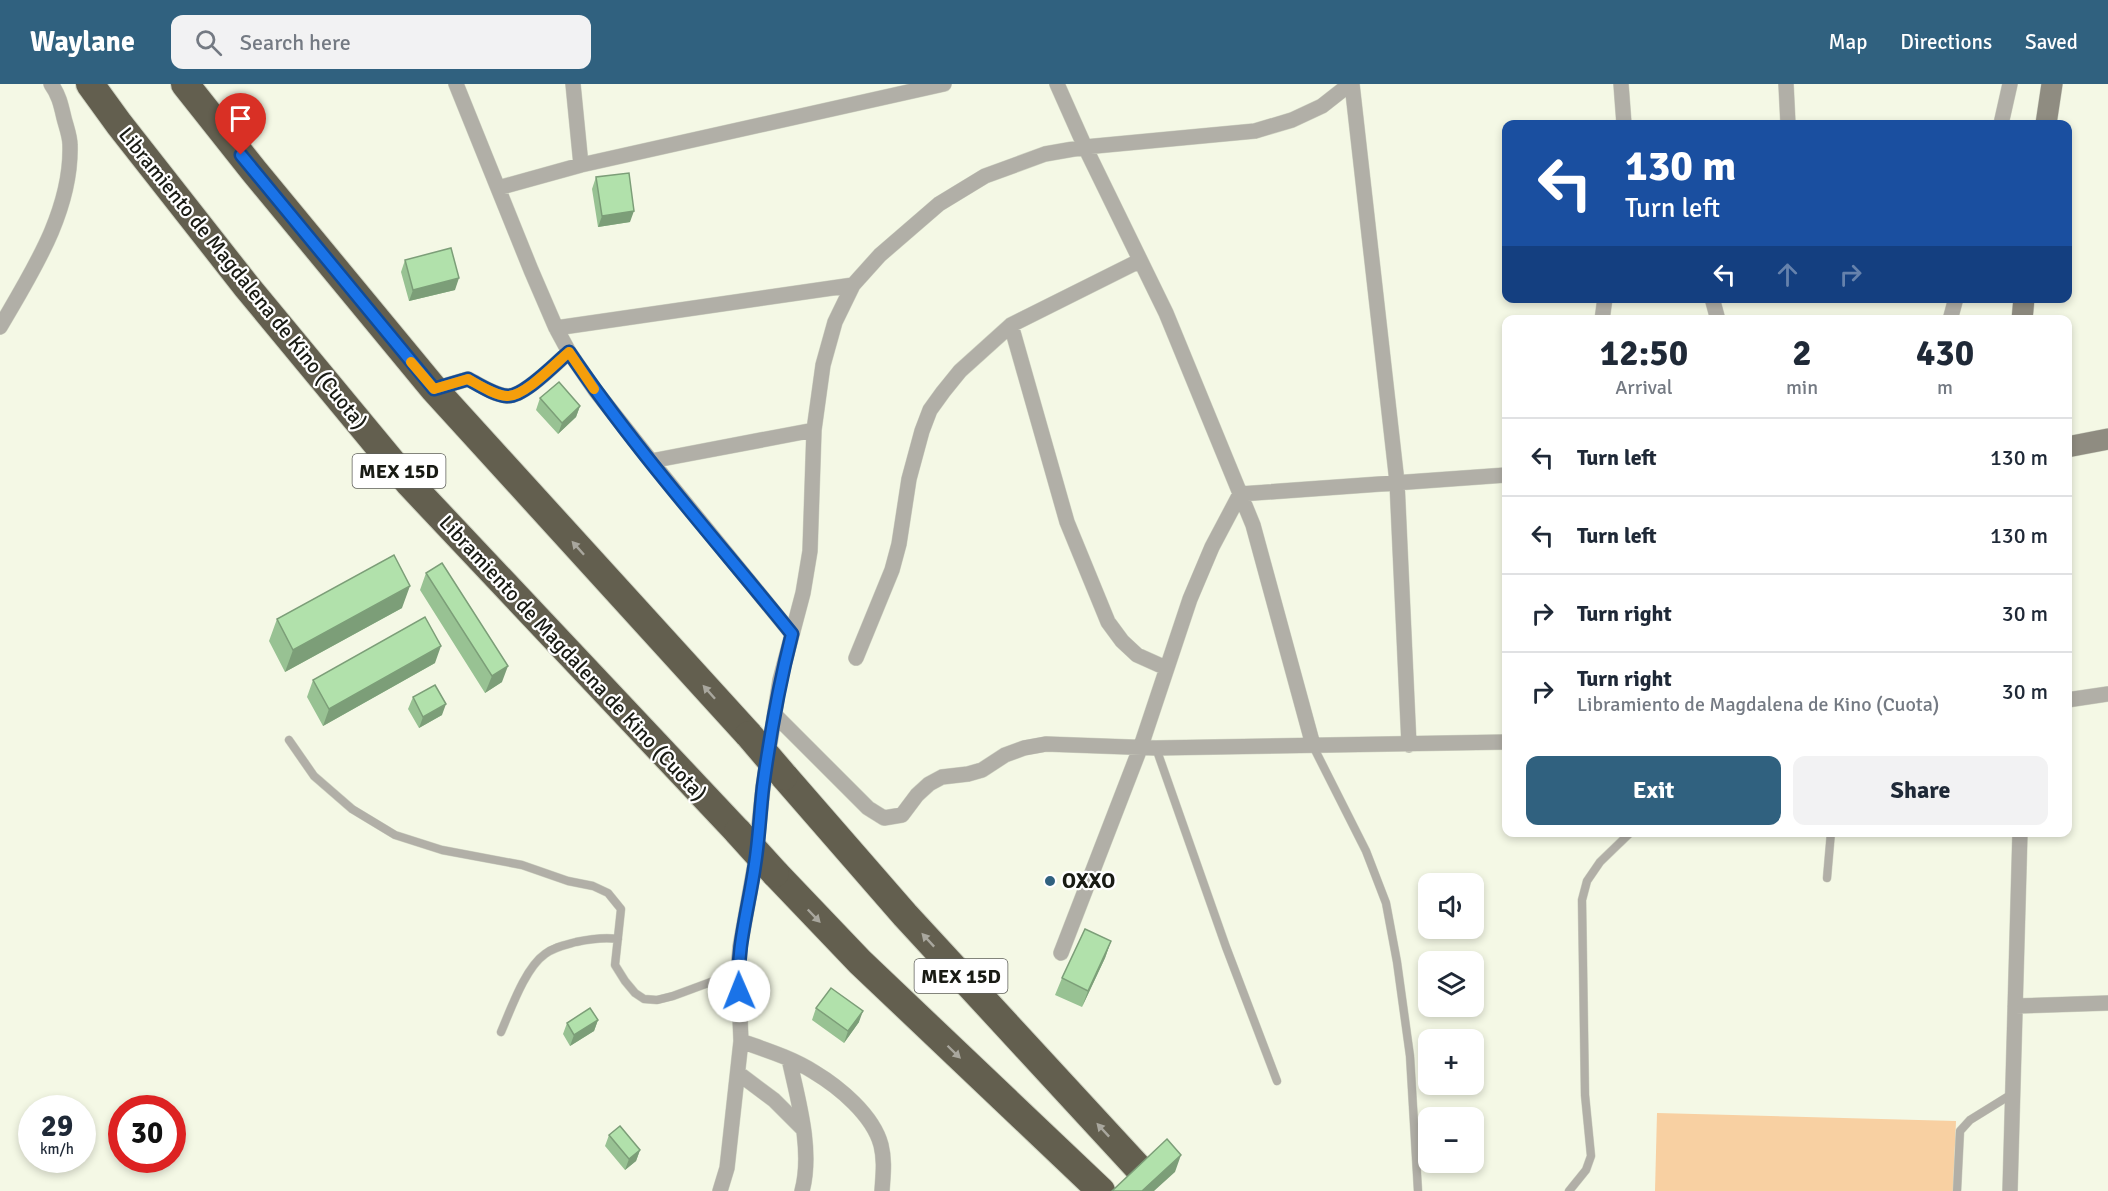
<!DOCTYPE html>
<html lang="en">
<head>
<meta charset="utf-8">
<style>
  body { margin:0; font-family:Signika,sans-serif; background:#f2f2f3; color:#1f2937; height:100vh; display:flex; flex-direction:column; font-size:22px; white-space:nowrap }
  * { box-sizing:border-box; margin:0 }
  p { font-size:20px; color:#747a83 }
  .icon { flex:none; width:33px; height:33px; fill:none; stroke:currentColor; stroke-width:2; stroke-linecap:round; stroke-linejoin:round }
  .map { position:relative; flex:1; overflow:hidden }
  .sheet { position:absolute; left:1502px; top:231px; width:570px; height:522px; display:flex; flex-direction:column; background:#fff; border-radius:12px; box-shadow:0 3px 9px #0003 }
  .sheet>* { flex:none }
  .hud { position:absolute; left:1502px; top:36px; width:570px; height:183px; border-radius:12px; box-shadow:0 3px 9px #0003; background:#1a4fa0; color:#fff; overflow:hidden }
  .buttons { position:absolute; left:1418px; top:789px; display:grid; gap:12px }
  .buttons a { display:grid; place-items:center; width:66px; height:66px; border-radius:12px; background:#fff; box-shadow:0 3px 9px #0003; font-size:30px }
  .speed { position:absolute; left:18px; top:1011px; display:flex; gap:12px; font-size:30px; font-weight:700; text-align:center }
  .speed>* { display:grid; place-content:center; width:78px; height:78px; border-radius:50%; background:#fff; box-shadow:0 3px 9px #0003; line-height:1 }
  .speed small { font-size:15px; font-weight:400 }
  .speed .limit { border:9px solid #d22; background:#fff; color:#111 }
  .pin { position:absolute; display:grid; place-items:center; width:51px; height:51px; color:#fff; margin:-62px -26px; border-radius:50% 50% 50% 0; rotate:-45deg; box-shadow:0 0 6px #0007 }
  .pin .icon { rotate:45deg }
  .me { position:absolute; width:66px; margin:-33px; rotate:359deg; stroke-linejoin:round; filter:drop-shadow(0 0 4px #0008) }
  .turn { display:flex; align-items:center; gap:21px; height:126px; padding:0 24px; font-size:27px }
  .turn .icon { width:78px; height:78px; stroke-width:2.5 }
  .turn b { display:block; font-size:42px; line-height:51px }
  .lanes { display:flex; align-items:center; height:57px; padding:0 24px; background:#0003; justify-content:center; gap:30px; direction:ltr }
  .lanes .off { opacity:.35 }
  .eta { display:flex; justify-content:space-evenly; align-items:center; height:102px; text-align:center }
  .eta b { font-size:36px; font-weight:700; line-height:42px }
  .action { display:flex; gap:12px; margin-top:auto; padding:12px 24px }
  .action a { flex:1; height:69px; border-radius:12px; background:#30617f; color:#fff; font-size:24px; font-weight:700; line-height:69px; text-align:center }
  .action a+a { background:#f2f2f3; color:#1f2937 }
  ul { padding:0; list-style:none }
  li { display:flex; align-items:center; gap:18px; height:78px; padding:0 24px; border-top:2px solid #e0e1e3 }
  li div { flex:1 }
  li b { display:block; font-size:22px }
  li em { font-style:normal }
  header { display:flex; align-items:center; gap:36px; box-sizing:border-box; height:84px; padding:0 30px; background:#30617f; color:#fff }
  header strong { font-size:28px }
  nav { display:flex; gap:33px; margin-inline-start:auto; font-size:21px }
  .search { width:420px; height:54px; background:#f2f2f3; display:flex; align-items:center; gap:15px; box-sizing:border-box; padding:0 21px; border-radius:12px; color:#747a83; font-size:22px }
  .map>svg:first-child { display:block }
  .green { fill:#f8d0a2 }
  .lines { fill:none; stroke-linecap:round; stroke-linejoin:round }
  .lane-casing { stroke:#d1d5c4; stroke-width:9 }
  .street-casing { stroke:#d1d5c4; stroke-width:16 }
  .secondary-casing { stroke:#d1d5c4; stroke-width:22 }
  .highway-casing { stroke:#d1d5c4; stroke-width:30 }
  .lane { stroke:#b1afa7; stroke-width:8 }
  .street { stroke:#b1afa7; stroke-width:15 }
  .secondary { stroke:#8f8c81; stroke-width:21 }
  .highway { stroke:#635f4f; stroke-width:28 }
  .highway-bridge-casing { stroke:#d1d5c4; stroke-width:30; stroke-linecap:butt }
  .highway-bridge { stroke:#635f4f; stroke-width:28 }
  .wall { fill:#98c293 }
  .shaded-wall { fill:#7c9e78 }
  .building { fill:#b1e1ab; stroke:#7c9e78; stroke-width:1.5 }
  .oneway { fill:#a9a79e }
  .route-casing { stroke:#114b97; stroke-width:15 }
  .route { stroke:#1a73e8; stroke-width:10 }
  .slow { stroke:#f59e0b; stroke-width:10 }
  .poi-dot { fill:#30617f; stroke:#fff; stroke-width:2 }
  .labels { text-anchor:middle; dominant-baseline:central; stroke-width:4.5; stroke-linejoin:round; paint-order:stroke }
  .shield { fill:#fff; stroke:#5e5f5a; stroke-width:1.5 }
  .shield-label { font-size:20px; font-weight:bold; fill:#191b14 }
  .street-label { font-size:21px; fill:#191b14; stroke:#fff }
  .poi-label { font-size:21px; font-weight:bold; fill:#191b14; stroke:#fff; text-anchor:start }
</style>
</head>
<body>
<header>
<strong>Waylane</strong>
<div class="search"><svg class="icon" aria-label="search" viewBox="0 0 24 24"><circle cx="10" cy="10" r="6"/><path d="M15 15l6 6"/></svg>Search here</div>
<nav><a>Map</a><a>Directions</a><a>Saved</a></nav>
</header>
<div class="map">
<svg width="2108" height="1107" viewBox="0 0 2108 1107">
  <rect width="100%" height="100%" fill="#f4f8e5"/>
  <!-- green -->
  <path class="green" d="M1657,1029L1956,1037L1953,1107H1655Z"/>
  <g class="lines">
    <!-- lane casing -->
    <g class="lane-casing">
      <path id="lane" d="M289,656L314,692L352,725L395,751L442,766L522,781L568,797L593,802L608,809L621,825L615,881L625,897L635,909L644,915L657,916L673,912L738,888
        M1313,662L1366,767L1386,819L1397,878L1410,972L1418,1107
        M1156,664L1226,863L1277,997
        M1827,794L1831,748
        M501,948C511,925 525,884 545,870C554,863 565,861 576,858C590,855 603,853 618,855
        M1569,1107L1586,1086L1591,1072L1585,1011L1582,816L1587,797L1600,778L1631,748
        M1957,1107L1960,1047L1970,1036L2012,1010"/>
    </g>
    <!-- street casing -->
    <g class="street-casing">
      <path id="street" d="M456,0L531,186L556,244L569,268L595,306L651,377L792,550
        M573,0L581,81
        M1057,0L1085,63L1166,229L1253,441L1313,661
        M1352,0L1397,398L1409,661
        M1621,0L1624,40
        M1786,0L1788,40
        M2001,40L2010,0
        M498,104L581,81L944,0
        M1712,214L1718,236
        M1602,236L1605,214
        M1950,236L1956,214
        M1011,241L1067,438L1108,538L1122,557L1137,571L1166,584
        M0,243C32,188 72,127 70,61C70,52 66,42 64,34C61,21 59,11 51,0
        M556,244L853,201
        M434,305L468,295C480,301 494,311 507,312C524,313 556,279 569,268
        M651,377L814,346
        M856,574L892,486L899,460L909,395L922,347L930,326L943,308L960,287L1011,241L1139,177
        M2067,616L2108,610
        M775,631L868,724L884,734L902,731L917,711L929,700L942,693L968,690L982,686L1005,671L1024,664L1046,660L1156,664L1506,658
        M1061,869L1141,662L1190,515L1212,463L1240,410L1506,391
        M2015,922L2108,919
        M741,957C766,966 792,974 814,988C839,1003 873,1031 881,1061C885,1077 883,1091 882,1107
        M789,975C798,1016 813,1066 802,1107
        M738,989L774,1016L803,1045
        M720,1107L727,1084L741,957L738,888L740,863L755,780L763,703L780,596L803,509L810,467L814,346L823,281L835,238L853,201L880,171L939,120L985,92L1045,70L1085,63L1255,47L1292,36L1322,22L1350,0
        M2010,1107L2020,748"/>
    </g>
    <!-- secondary casing -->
    <g class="secondary-casing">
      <path id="secondary" d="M2046,40L2052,0
        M2022,236L2024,214
        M2067,363L2108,355"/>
    </g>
    <!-- highway casing -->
    <g class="highway-casing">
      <path id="highway" d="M90,0L119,40L247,203L410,400L738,748
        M185,0L254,87L434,305L749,651
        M784,692L905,831L1143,1089
        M775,789L860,878L1101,1107"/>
    </g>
    <!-- lane -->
    <use href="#lane" class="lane"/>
    <!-- street -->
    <use href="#street" class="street"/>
    <!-- secondary -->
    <use href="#secondary" class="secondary"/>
    <!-- highway -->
    <use href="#highway" class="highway"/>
    <!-- highway-bridge casing -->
    <g class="highway-bridge-casing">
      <path id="highway-bridge" d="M749,651L784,692
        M738,748L775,789"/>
    </g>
    <!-- highway-bridge -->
    <use href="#highway-bridge" class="highway-bridge"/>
  </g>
  <!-- wall -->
  <path class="wall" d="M596,93L630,138L598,143L592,105Z
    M405,176L455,206L409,217L401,188Z
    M540,314L580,322L576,333L558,350L536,326Z
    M426,489L502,598L485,609L420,506Z
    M402,524L285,588L269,557L277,535Z
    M435,579L323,642L307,613L313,596Z
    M413,613L442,631L419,644L408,625Z
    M1111,857L1105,874L1082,923L1055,911L1062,894Z
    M816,924L859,938L844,959L812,936Z
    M598,936L594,947L570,962L563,950L567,939Z
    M609,1051L640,1066L636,1077L625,1086L605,1062Z"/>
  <!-- shaded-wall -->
  <path class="shaded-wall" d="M634,127L630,138L598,143L602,132Z
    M459,194L455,206L409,217L413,206Z
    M580,322L576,333L558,350L562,339Z
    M410,502L402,524L285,588L293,566Z
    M441,562L435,579L323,642L329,625Z
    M508,582L502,598L485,609L492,592Z
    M446,620L442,631L419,644L423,633Z
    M1111,857L1105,874L1082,923L1088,907Z
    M863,927L859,938L844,959L848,947Z
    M598,936L594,947L570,962L574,951Z
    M640,1066L636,1077L625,1086L629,1075Z
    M1181,1071L1175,1088L1154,1107H1142Z"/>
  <!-- building -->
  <path class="building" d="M629,89L634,127L602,132L596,93Z
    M451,164L459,194L413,206L405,176Z
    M559,298L580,322L562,339L540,314Z
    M394,471L410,502L293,566L277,535Z
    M442,479L508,582L492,592L426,489Z
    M425,533L441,562L329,625L313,596Z
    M435,601L446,620L423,633L413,613Z
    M1085,845L1111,857L1088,907L1062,894Z
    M831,904L863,927L848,947L816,924Z
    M590,924L598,936L574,951L567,939Z
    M620,1042L640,1066L629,1075L609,1051Z
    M1167,1055L1181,1071L1142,1107H1112Z"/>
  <!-- one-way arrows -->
  <defs><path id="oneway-solid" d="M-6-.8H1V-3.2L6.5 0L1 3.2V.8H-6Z" transform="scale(1.5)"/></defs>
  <g class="oneway">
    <use href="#oneway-solid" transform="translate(578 464) rotate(-132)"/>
    <use href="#oneway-solid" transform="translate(709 608) rotate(-132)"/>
    <use href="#oneway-solid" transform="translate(814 832) rotate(46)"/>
    <use href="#oneway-solid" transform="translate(928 856) rotate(-133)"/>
    <use href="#oneway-solid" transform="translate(954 968) rotate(44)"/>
    <use href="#oneway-solid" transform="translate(1103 1046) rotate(-133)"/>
  </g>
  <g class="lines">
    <!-- route casing -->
    <g class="route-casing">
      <path id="route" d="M241,71L434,305L468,295C479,301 494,311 507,312C524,313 556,279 569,268C636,367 717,457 792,550C779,601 770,651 763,703C760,729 759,755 755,780C749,823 736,864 739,907"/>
    </g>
    <!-- route -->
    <use href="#route" class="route"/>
    <!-- slow -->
    <path class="slow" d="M411,278L434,305L468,295C479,301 494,311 507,312C524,313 556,279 569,268L594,305"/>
  </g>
  <!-- markers -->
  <circle class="poi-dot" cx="1050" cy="797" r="6"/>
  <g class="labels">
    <!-- shield labels -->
    <g class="shield">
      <rect x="352.5" y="370" width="93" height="34" rx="4.5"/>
      <rect x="914.5" y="875" width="93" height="34" rx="4.5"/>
    </g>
    <g class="shield-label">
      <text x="399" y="387">MEX 15D</text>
      <text x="961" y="892">MEX 15D</text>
    </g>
    <!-- street labels -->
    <g class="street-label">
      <text transform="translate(243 194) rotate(51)">Libramiento de Magdalena de Kino (Cuota)</text>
      <text transform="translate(573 574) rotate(47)">Libramiento de Magdalena de Kino (Cuota)</text>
    </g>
    <!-- poi labels -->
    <g class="poi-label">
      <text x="1062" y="797">OXXO</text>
    </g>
  </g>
</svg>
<div class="buttons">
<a><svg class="icon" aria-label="sound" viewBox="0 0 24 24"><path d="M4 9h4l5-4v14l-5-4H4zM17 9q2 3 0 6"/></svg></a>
<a><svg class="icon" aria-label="layers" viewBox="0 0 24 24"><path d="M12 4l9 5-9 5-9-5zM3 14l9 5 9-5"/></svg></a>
<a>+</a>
<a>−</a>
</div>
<div class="speed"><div>29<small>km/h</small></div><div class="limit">30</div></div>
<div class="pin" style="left:241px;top:71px;background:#d93025"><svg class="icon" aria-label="arrive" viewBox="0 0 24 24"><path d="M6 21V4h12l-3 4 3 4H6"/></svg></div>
<svg class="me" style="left:739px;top:907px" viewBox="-20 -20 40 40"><circle r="19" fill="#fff"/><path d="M0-13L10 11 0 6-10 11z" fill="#1a73e8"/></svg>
<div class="hud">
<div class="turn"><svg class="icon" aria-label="left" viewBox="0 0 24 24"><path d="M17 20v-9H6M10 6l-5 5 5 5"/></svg><div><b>130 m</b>Turn left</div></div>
<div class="lanes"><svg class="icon" aria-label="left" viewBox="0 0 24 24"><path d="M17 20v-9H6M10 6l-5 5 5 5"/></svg><svg class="icon off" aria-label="ahead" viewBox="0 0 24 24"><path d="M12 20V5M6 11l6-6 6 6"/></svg><svg class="icon off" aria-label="right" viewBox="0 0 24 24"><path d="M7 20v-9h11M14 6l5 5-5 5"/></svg></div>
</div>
<section class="sheet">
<div class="eta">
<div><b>12:50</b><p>Arrival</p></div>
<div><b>2</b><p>min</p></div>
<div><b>430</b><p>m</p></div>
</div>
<ul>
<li><svg class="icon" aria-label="left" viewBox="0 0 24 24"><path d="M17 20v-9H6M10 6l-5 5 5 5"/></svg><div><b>Turn left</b></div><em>130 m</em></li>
<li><svg class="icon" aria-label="left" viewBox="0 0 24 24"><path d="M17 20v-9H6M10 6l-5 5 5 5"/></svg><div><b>Turn left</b></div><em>130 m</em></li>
<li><svg class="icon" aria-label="right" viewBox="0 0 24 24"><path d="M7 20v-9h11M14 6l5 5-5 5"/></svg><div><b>Turn right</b></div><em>30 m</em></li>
<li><svg class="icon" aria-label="right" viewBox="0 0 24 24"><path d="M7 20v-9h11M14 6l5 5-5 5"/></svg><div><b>Turn right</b><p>Libramiento de Magdalena de Kino (Cuota)</p></div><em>30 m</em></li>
</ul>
<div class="action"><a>Exit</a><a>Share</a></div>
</section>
</div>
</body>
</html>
